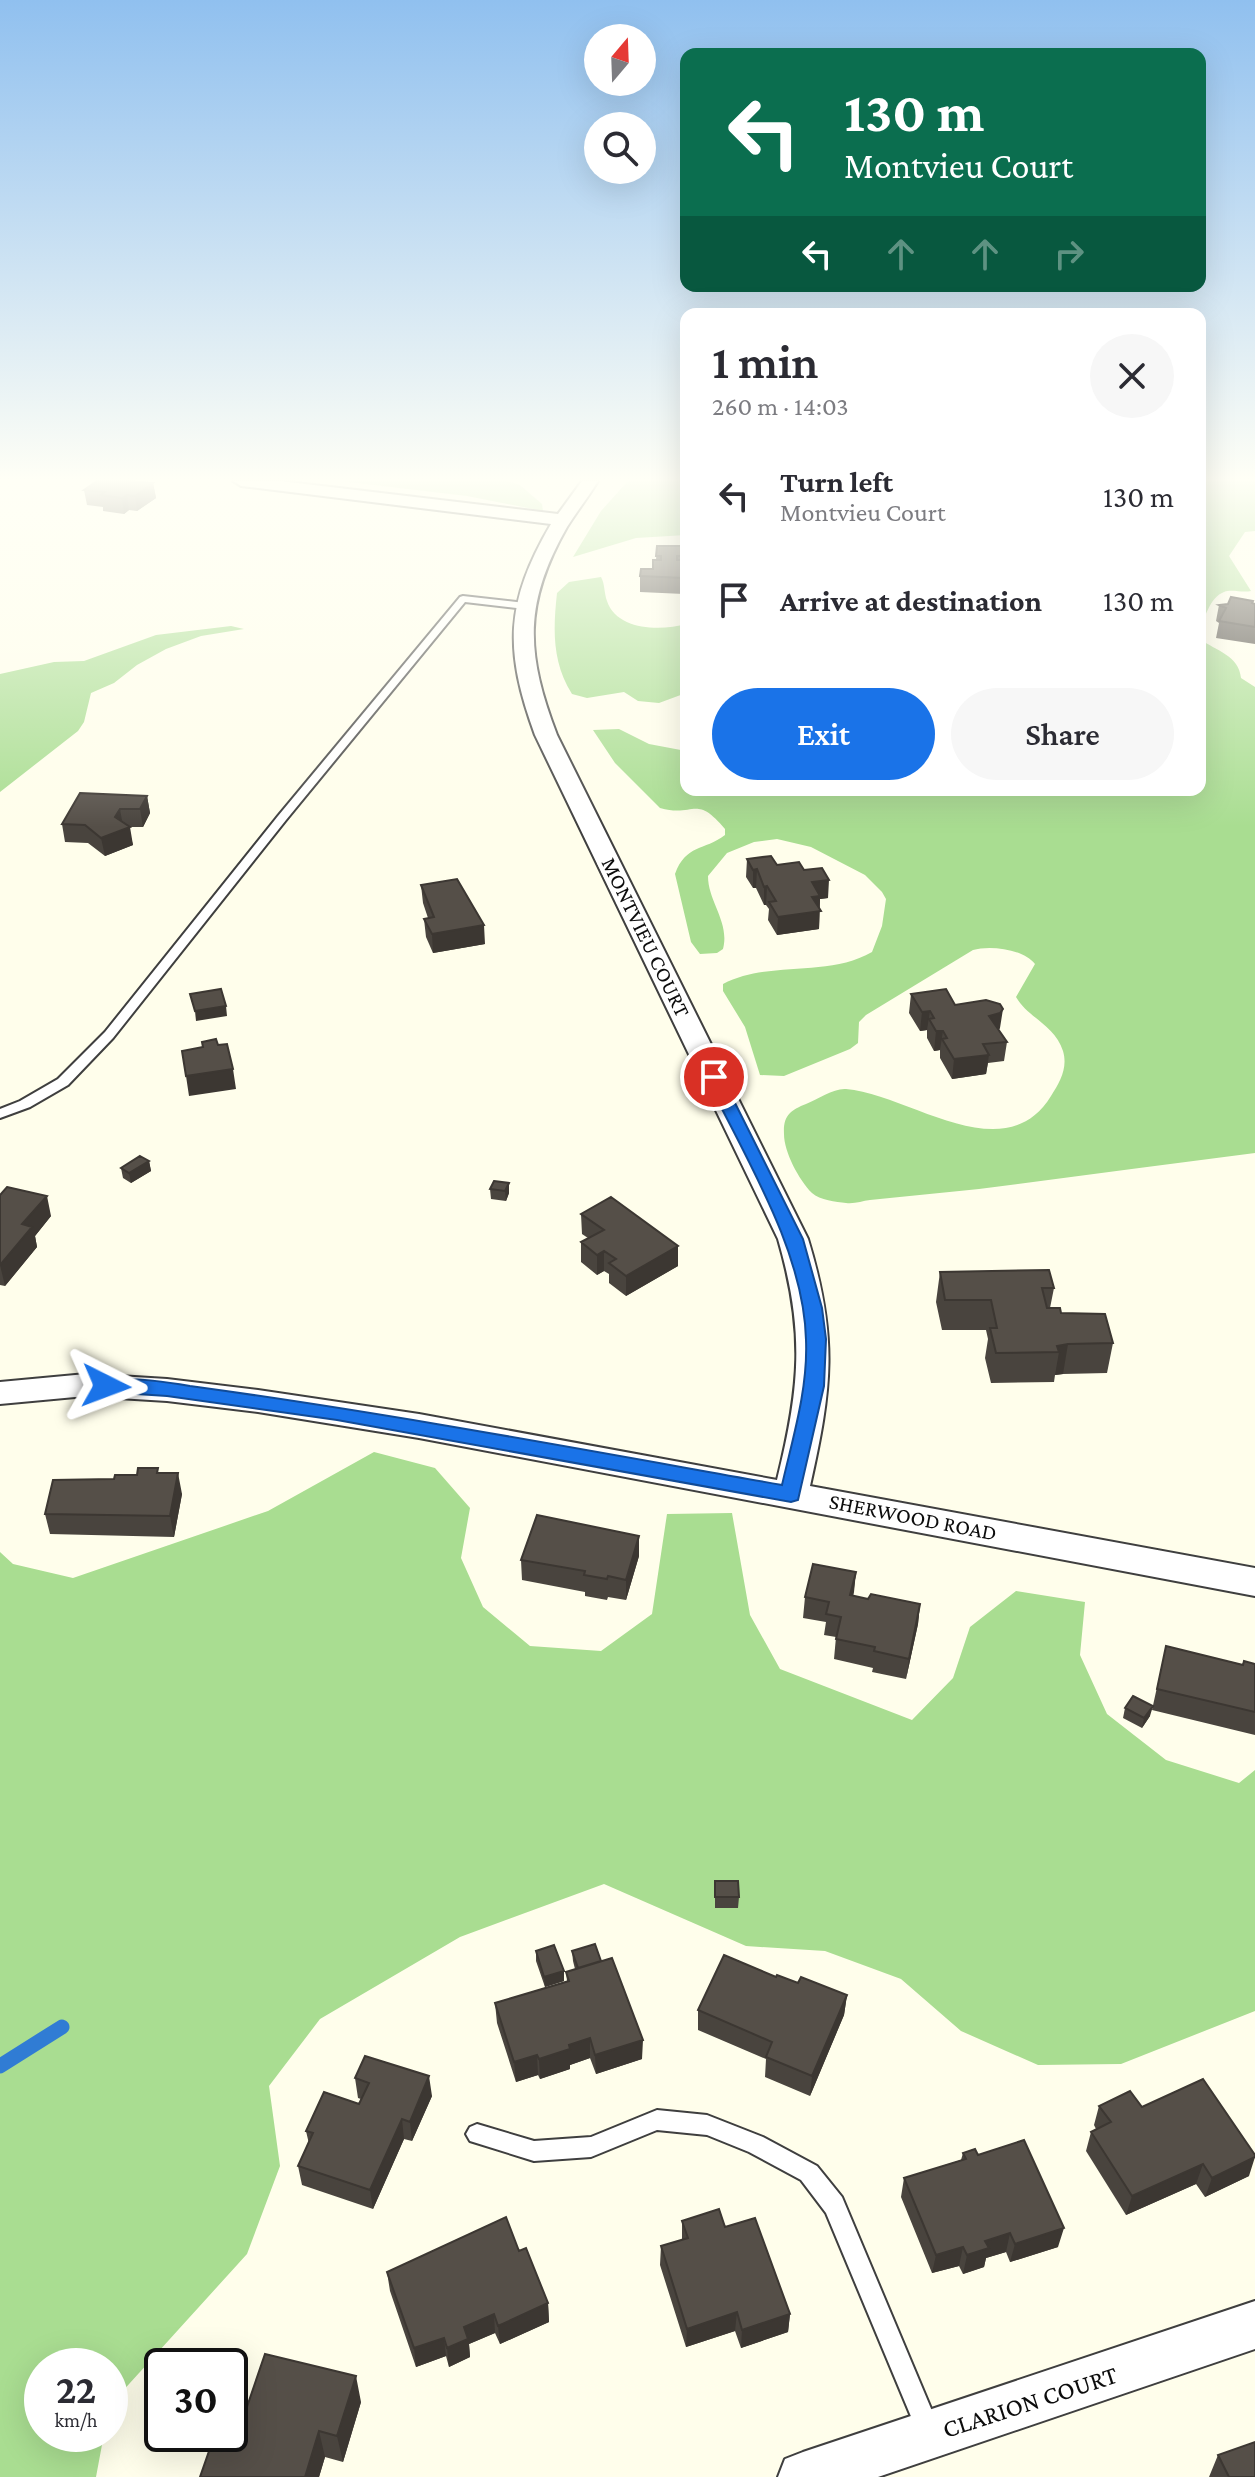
<!DOCTYPE html>
<html lang="en">
<head>
<meta charset="utf-8">
<style>
  body { margin:0; font-family:"Crimson Pro",serif; background:#f7f7f7; color:#2b2b33; height:100vh; display:flex; flex-direction:column; font-size:30px; white-space:nowrap }
  * { box-sizing:border-box; margin:0 }
  p { font-size:26px; color:#7c7c81 }
  .icon { flex:none; width:44px; height:44px; fill:none; stroke:currentColor; stroke-width:2; stroke-linecap:round; stroke-linejoin:round }
  .map { position:relative; flex:1; overflow:hidden }
  .details { position:absolute; left:680px; top:308px; width:526px; height:488px; display:flex; flex-direction:column; background:#fff; border-radius:16px; box-shadow:0 8px 32px #0002 }
  .details>* { flex:none }
  .banner { position:absolute; left:680px; top:48px; width:526px; height:244px; border-radius:16px; box-shadow:0 8px 32px #0002; background:#0b6e4f; color:#fff; overflow:hidden }
  .needle { width:52px; rotate:19deg }
  .fabs { position:absolute; left:584px; top:24px; display:grid; gap:16px }
  .fabs a { display:grid; place-items:center; width:72px; height:72px; border-radius:50%; background:#fff; box-shadow:0 8px 32px #0002; font-size:40px }
  .speed { position:absolute; left:24px; top:2348px; display:flex; gap:16px; font-size:40px; font-weight:700; text-align:center }
  .speed>* { display:grid; place-content:center; width:104px; height:104px; border-radius:50%; background:#fff; box-shadow:0 8px 32px #0002; line-height:1 }
  .speed small { font-size:20px; font-weight:400 }
  .speed .limit { border:4px solid #111; border-radius:12px; background:#fff; color:#111 }
  .pin { position:absolute; display:grid; place-items:center; width:68px; height:68px; color:#fff; margin:-34px; border:4px solid #fff; border-radius:50%; box-shadow:0 2px 8px #0007 }
  .me { position:absolute; width:88px; margin:-44px; rotate:93deg; stroke-linejoin:round; filter:drop-shadow(0 0 6px #0008) }
  .turn { display:flex; align-items:center; gap:28px; height:168px; padding:0 32px; font-size:36px }
  .turn .icon { width:104px; height:104px; stroke-width:2.5 }
  .turn b { display:block; font-size:56px; line-height:68px }
  .lanes { display:flex; align-items:center; height:76px; padding:0 32px; background:#0003; justify-content:center; gap:40px; direction:ltr }
  .lanes .off { opacity:.35 }
  .round { display:grid; place-items:center; flex:none; width:84px; height:84px; border-radius:42px; background:#f7f7f7 }
  .head { display:flex; align-items:center; justify-content:space-between; height:136px; padding:0 32px }
  h1 { font-size:48px; font-weight:600; line-height:60px }
  .button { display:flex; gap:16px; margin-top:auto; padding:16px 32px }
  .button a { flex:1; height:92px; border-radius:48px; background:#1a73e8; color:#fff; font-size:32px; font-weight:600; line-height:92px; text-align:center }
  .button a+a { background:#f7f7f7; color:#2b2b33 }
  ul { padding:0; list-style:none }
  li { display:flex; align-items:center; gap:24px; height:104px; padding:0 32px }
  li div { flex:1 }
  li b { display:block; font-size:30px }
  li em { font-style:normal }
  .map>svg:first-child { display:block }
  .forest { fill:#a9dd91 }
  .lines { fill:none; stroke-linecap:round; stroke-linejoin:round }
  .stream { stroke:#307cd4; stroke-width:15 }
  .lane-casing { stroke:#3f3f3f; stroke-width:4 }
  .street-casing { stroke:#3f3f3f; stroke-width:4 }
  .lane { fill:#fff; fill-rule:evenodd }
  .street { fill:#fff; fill-rule:evenodd }
  .wall { fill:#49443e }
  .shaded-wall { fill:#3c3732 }
  .building { fill:#554f48; stroke:#3c3732; stroke-width:2 }
  .route { fill:#1a73e8; stroke:#114b97; stroke-width:2 }
  .labels { text-anchor:middle; dominant-baseline:central; stroke-width:8; stroke-linejoin:round; paint-order:stroke }
  .street-label { font-size:22px; fill:#0c0c0c; stroke:#fff }
  .near-street-label { font-size:26px; fill:#0c0c0c; stroke:#fff }
</style>
</head>
<body>
<div class="map">
<svg width="1255" height="2477" viewBox="0 0 1255 2477">
  <rect width="100%" height="100%" fill="#fffeeb"/>
  <!-- forest -->
  <path class="forest" d="M340,481H507L520,485L542,504L543,511L467,496Z
    M628,481H686V535L636,538L573,557L601,511Z
    M1200,481H1255V531L1245,532L1229,556L1251,591C1242,593 1232,589 1224,592C1210,597 1204,619 1200,631Z
    M601,577C605,584 604,593 607,601C617,631 662,631 686,624V693L659,703L638,701L624,692L587,698L572,694C552,662 553,630 557,593L569,582Z
    M231,626L244,629L201,636L166,649L137,665L114,683L91,693L84,722L78,731L0,792V674L54,662L84,661L156,635Z
    M1200,639C1216,651 1239,655 1241,678L1255,687V1153C1163,1165 1071,1177 979,1189C943,1193 906,1196 870,1200C862,1201 855,1204 846,1203C836,1202 820,1200 812,1193C799,1180 784,1152 784,1134C783,1115 791,1110 806,1104C818,1099 834,1088 846,1089C909,1094 1004,1172 1051,1096C1060,1082 1068,1068 1063,1051C1055,1025 1028,1018 1016,997L1035,964C1023,949 990,945 973,950L866,1015L859,1022L858,1043L850,1049L784,1076L760,1075L745,1027L723,991V984C769,960 827,978 872,952L882,926L886,899L882,892L865,875L811,847L777,839L754,842L727,853L708,876C708,902 730,922 723,949L717,953L700,954L691,942L675,874C686,844 704,851 725,835V829C695,793 695,818 660,808L615,763L593,730L619,729L649,744L686,751V790H1200Z
    M374,1452L435,1468L470,1508L461,1558L483,1607L530,1646L601,1651L652,1614L667,1514L732,1513L750,1615L780,1669L912,1720L953,1678L970,1627L1016,1591L1085,1602L1080,1655L1107,1714L1166,1760L1239,1783L1255,1770V2011L1121,2064L1038,2065L961,2031L901,1979L825,1951L746,1946L604,1884L460,1937L320,2019L269,2086L280,2166L247,2254L110,2405V2366H42V2434H104L96,2477H0V1552L13,1564L73,1578L268,1511Z"/>
  <g class="lines">
    <!-- stream -->
    <path class="stream" d="M0,2066L62,2027"/>
    <!-- lane casing -->
    <g class="lane-casing">
      <path id="lane" d="M463,596L525,603L530,606L525,609L465,602L286,820L113,1038L68,1085L30,1107L0,1118V1109L20,1101L58,1079L105,1032L278,816L460,597Z
        M657,2110L707,2115L763,2137L817,2166L842,2197L940,2430L936,2438L928,2442L920,2438L826,2213L801,2180L749,2152L707,2135L657,2130L591,2157L534,2161L470,2141L466,2134L470,2127L477,2124L534,2141L591,2137Z"/>
    </g>
    <!-- street casing -->
    <g class="street-casing">
      <path id="street" d="M233,481H280L558,514L582,481H598C589,496 577,511 567,527C523,604 526,654 557,735L808,1239C838,1337 832,1388 810,1486L1255,1568V1596L419,1438L258,1412L167,1401L86,1396L0,1404V1382L86,1374L167,1379L258,1390L419,1414L777,1480C800,1387 805,1332 778,1239L535,735C504,650 505,603 551,524L241,486Z
        M1255,2301V2349L878,2477H778L785,2459L803,2452Z"/>
    </g>
    <!-- lane -->
    <use href="#lane" class="lane"/>
    <!-- street -->
    <use href="#street" class="street"/>
  </g>
  <!-- wall -->
  <path class="wall" d="M153,483L156,498L137,511L129,510L124,514L103,511V507L87,505L84,490Z
    M657,546H682V560H685L684,594L640,592V576L653,569L656,560Z
    M1255,604V644L1216,638L1219,623L1216,621L1219,605Z
    M147,796L150,813L143,827H128L133,845L105,856L88,843L65,842L62,824Z
    M747,859L804,870L828,898L820,899L819,929L777,935L768,920L769,909L766,905H764L756,888H753L746,877Z
    M421,885L485,944L433,953L426,937L424,919L428,918L423,903Z
    M911,994L955,1005L1000,1028L998,1030L1007,1042L1004,1061L988,1063L986,1074L952,1079L940,1058V1050L934,1051L927,1038V1030L920,1031L909,1013Z
    M149,1161L151,1171L131,1183L123,1178L121,1168Z
    M509,1183V1193L506,1201L491,1199L490,1189Z
    M0,1195L51,1216L35,1236L37,1247L5,1286L0,1285Z
    M581,1214L678,1246V1266L626,1296L609,1283V1274L604,1271L597,1275L581,1262V1242L588,1238L582,1234Z
    M940,1272L1054,1288L1050,1308L1113,1343L1107,1373L1063,1374L1055,1375L1054,1382L991,1383L985,1358L988,1339L986,1330H942L936,1302Z
    M159,1473L182,1494L174,1537L50,1534L45,1514L114,1479Z
    M639,1556L626,1600L608,1597L607,1600L585,1596V1592L522,1580L521,1560Z
    M856,1572L853,1596L868,1599L920,1604L918,1624L906,1679L872,1672L873,1668L834,1659L836,1637L824,1635L826,1622L803,1618L805,1597Z
    M1166,1646L1242,1665L1255,1664V1735L1152,1710Z
    M1125,1708L1150,1716L1142,1728L1123,1718Z
    M715,1881L739,1897L738,1908H715Z
    M536,1951L564,1981L545,1987L536,1961Z
    M572,1951L601,1961L642,2059L596,2074L590,2058L570,2065V2069L540,2079L538,2075L516,2082L497,2023L495,2003L567,1981L566,1972L575,1969L573,1961Z
    M776,1977L847,1995L844,2015L810,2096L765,2077L766,2059L698,2030V2010Z
    M355,2078L432,2096L412,2141L404,2139L373,2209L302,2185L298,2166L309,2144L306,2131L359,2104L361,2099L358,2098Z
    M1099,2106L1142,2107L1249,2176L1205,2197L1196,2184L1126,2215L1086,2151L1091,2132L1096,2129L1094,2125Z
    M963,2153L978,2155L1058,2247L1010,2262L1006,2252L986,2258L984,2267L963,2274L959,2266L932,2273L901,2197L904,2178L961,2160Z
    M682,2221L725,2227L790,2314L788,2332L741,2348L735,2331L686,2347L660,2265L661,2246L682,2240Z
    M519,2251L548,2303L549,2322L500,2344L495,2333L469,2344L470,2357L449,2367L446,2356L416,2367L390,2291L387,2272Z
    M361,2402L343,2462L325,2457L319,2477H200L237,2436Z
    M1218,2455L1255,2477H1209Z"/>
  <!-- shaded-wall -->
  <path class="shaded-wall" d="M153,483L156,498L137,511L135,496Z
    M127,495L129,510L124,514L122,498Z
    M147,796L150,813L143,827L140,809Z
    M120,809L123,826L130,827L133,845L105,856L101,838Z
    M757,869L756,888H753V870Z
    M829,880L828,898L820,899L819,929L777,935L778,917L812,882Z
    M767,886L766,905H764V887Z
    M484,925L485,944L433,953L432,934Z
    M226,1006L227,1016L196,1021L195,1011Z
    M1003,1009L1000,1028L997,1032L989,1016Z
    M930,1011L927,1030L920,1031L922,1012Z
    M936,1031H943L940,1050L934,1051Z
    M989,1055L986,1074L952,1079L954,1059Z
    M233,1069L236,1089L189,1096L186,1076Z
    M149,1161L151,1171L131,1183L129,1173Z
    M509,1183V1193L506,1201L505,1191Z
    M47,1196L51,1216L35,1236L37,1247L5,1286L0,1265L22,1224Z
    M678,1246V1266L626,1296V1276Z
    M604,1251V1271L597,1275V1255Z
    M1068,1344L1063,1374L1055,1375L1059,1352L1057,1346Z
    M178,1473L182,1494L174,1537L170,1516Z
    M639,1536V1556L626,1600V1580Z
    M856,1572L854,1592L848,1616L850,1595Z
    M920,1604L918,1624L906,1679L909,1659Z
    M1153,1706L1150,1716L1142,1728L1144,1718Z
    M564,1971V1981L545,1987L544,1977Z
    M847,1995L844,2015L810,2096L812,2076Z
    M590,2038V2058L570,2065V2069L540,2079L539,2059L569,2045Z
    M643,2040L642,2059L596,2074L595,2055Z
    M537,2055L538,2075L516,2082L514,2062Z
    M429,2076L432,2096L412,2141L410,2122Z
    M402,2119L404,2139L373,2209L370,2190Z
    M1255,2157L1249,2176L1205,2197L1212,2178Z
    M1203,2164L1196,2184L1126,2215L1132,2196Z
    M1064,2228L1058,2247L1010,2262L1015,2244Z
    M1010,2233L1006,2252L986,2258L984,2267L963,2274L967,2255L985,2241Z
    M963,2247L959,2266L932,2273L936,2255Z
    M548,2303L549,2322L500,2344L498,2326Z
    M737,2312L735,2331L686,2347L687,2329Z
    M494,2314L495,2333L469,2344L470,2357L449,2367L447,2348L464,2327Z
    M790,2314L788,2332L741,2348L742,2330Z
    M444,2338L446,2356L416,2367L414,2348Z
    M356,2376L361,2402L343,2462L337,2436Z
    M319,2431L325,2457L319,2477H305Z"/>
  <!-- building -->
  <path class="building" d="M97,481H124L153,483L135,496L127,495L122,498L101,495L105,492L84,490Z
    M657,546H682V556H677V560H685L684,578L640,576L641,569H653V560H661V556H656Z
    M1231,597L1253,601L1252,603L1255,604V627L1219,621L1226,608L1219,605L1228,604Z
    M80,793L147,796L140,809H120L115,817L130,827L101,838L85,825L62,824Z
    M771,856L777,865L799,862L804,870L822,868L829,880L812,882L820,896L812,897L821,911L778,917L769,902L776,901L767,886L764,887L757,869L753,870L747,859Z
    M457,879L484,925L432,934L424,919L434,917L421,885Z
    M221,989L226,1006L195,1011L190,994Z
    M946,989L955,1005L986,1000L1000,1004L1003,1009L1000,1013L989,1016L1007,1042L983,1044L989,1055L954,1059L942,1039L947,1038L943,1031H936L929,1019L934,1018L930,1011L922,1012L911,994Z
    M216,1039L218,1045L227,1044L233,1069L186,1076L182,1051L203,1047L202,1042Z
    M140,1156L149,1161L129,1173L121,1168Z
    M494,1181L509,1183L505,1191L490,1189Z
    M7,1187L47,1196L22,1224L32,1227L0,1265V1195Z
    M611,1197L678,1246L626,1276L609,1263L616,1259L604,1251L597,1255L581,1242L604,1230L581,1214Z
    M1049,1270L1054,1288H1042L1047,1308H1060L1061,1313L1105,1314L1113,1343L1068,1344L1057,1346L1059,1352L996,1353L990,1328H997L991,1300H945L940,1272Z
    M138,1468H158L157,1473H178L170,1516L45,1514L53,1480L114,1479L115,1475H137Z
    M537,1515L639,1536L626,1580L608,1576L607,1579L584,1575L585,1571L521,1560Z
    M813,1564L856,1572L850,1595L868,1599L871,1594L920,1604L909,1659L874,1651L875,1647L836,1639L841,1617L826,1614L829,1602L805,1597Z
    M1166,1646L1243,1665L1244,1661L1255,1664V1712L1157,1689Z
    M1133,1696L1153,1706L1144,1718L1125,1708Z
    M715,1881H738L739,1897H715Z
    M595,1944L601,1961L578,1968L572,1951Z
    M554,1945L564,1971L544,1977L536,1951Z
    M724,1955L776,1977L777,1975L798,1983L801,1977L847,1995L812,2076L766,2057L772,2042L698,2010Z
    M612,1958L643,2040L595,2055L590,2038L569,2045L570,2049L539,2059L537,2055L514,2062L495,2003L569,1981L566,1972Z
    M365,2056L429,2076L410,2122L402,2119L370,2190L298,2166L313,2133L306,2131L324,2092L359,2104L369,2083L355,2078Z
    M1203,2079L1255,2155V2157L1212,2178L1203,2164L1132,2196L1091,2132L1111,2122L1099,2106L1130,2091L1142,2107Z
    M1024,2140L1064,2228L1015,2244L1010,2233L985,2241L989,2248L967,2255L963,2247L936,2255L904,2178L966,2159L963,2153L975,2149L978,2155Z
    M719,2209L725,2227L755,2218L790,2314L742,2330L737,2312L687,2329L661,2246L688,2238L682,2221Z
    M506,2217L519,2251L526,2248L548,2303L498,2326L494,2314L464,2327L468,2339L447,2348L444,2338L414,2348L387,2272Z
    M265,2354L356,2376L337,2436L319,2431L305,2477H200L215,2434H227L237,2436Z
    M1255,2442V2477H1229L1218,2455Z"/>
  <!-- sky -->
  <linearGradient id="sky" x2="0" y2="1"><stop stop-color="#90c0ef"/><stop offset="0.58" stop-color="#fffff6"/><stop offset="1" stop-color="#fffff6" stop-opacity="0"/></linearGradient>
  <rect width="1255" height="827" fill="url(#sky)"/>
  <!-- route -->
  <path class="route" d="M714,1072L722,1077L803,1239L822,1308L826,1339L824,1386L798,1500L791,1502L337,1420L167,1396L106,1392L96,1386C105,1372 172,1383 190,1386C388,1413 585,1450 782,1485C793,1437 808,1389 806,1340C804,1250 744,1156 706,1077Z"/>
  <g class="labels">
    <!-- street labels -->
    <g class="street-label">
      <text transform="translate(646 937) rotate(64)">MONTVIEU COURT</text>
      <text transform="translate(913 1517) rotate(11)">SHERWOOD ROAD</text>
    </g>
    <!-- near-street labels -->
    <g class="near-street-label">
      <text transform="translate(1030 2402) rotate(-18)">CLARION COURT</text>
    </g>
  </g>
</svg>
<div class="fabs">
<a><svg class="needle" viewBox="-14 -14 28 28"><path d="M0-13l5 13h-10z" fill="#e53935"/><path d="M0 13l5-13h-10z" fill="#7c7c81"/></svg></a>
<a><svg class="icon" aria-label="search" viewBox="0 0 24 24"><circle cx="10" cy="10" r="6"/><path d="M15 15l6 6"/></svg></a>
</div>
<div class="speed"><div>22<small>km/h</small></div><div class="limit">30</div></div>
<div class="pin" style="left:714px;top:1077px;background:#d93025"><svg class="icon" aria-label="arrive" viewBox="0 0 24 24"><path d="M6 21V4h12l-3 4 3 4H6"/></svg></div>
<svg class="me" style="left:106px;top:1386px" viewBox="-20 -20 40 40"><path d="M0-17L14 15 0 8-14 15z" fill="#1a73e8" stroke="#fff" stroke-width="4"/></svg>
<div class="banner">
<div class="turn"><svg class="icon" aria-label="left" viewBox="0 0 24 24"><path d="M17 20v-9H6M10 6l-5 5 5 5"/></svg><div><b>130 m</b>Montvieu Court</div></div>
<div class="lanes"><svg class="icon" aria-label="left" viewBox="0 0 24 24"><path d="M17 20v-9H6M10 6l-5 5 5 5"/></svg><svg class="icon off" aria-label="ahead" viewBox="0 0 24 24"><path d="M12 20V5M6 11l6-6 6 6"/></svg><svg class="icon off" aria-label="ahead" viewBox="0 0 24 24"><path d="M12 20V5M6 11l6-6 6 6"/></svg><svg class="icon off" aria-label="right" viewBox="0 0 24 24"><path d="M7 20v-9h11M14 6l5 5-5 5"/></svg></div>
</div>
<section class="details">
<div class="head"><div><h1>1 min</h1><p>260 m · 14:03</p></div><a class="round"><svg class="icon" aria-label="close" viewBox="0 0 24 24"><path d="M6 6l12 12M18 6L6 18"/></svg></a></div>
<ul>
<li><svg class="icon" aria-label="left" viewBox="0 0 24 24"><path d="M17 20v-9H6M10 6l-5 5 5 5"/></svg><div><b>Turn left</b><p>Montvieu Court</p></div><em>130 m</em></li>
<li><svg class="icon" aria-label="arrive" viewBox="0 0 24 24"><path d="M6 21V4h12l-3 4 3 4H6"/></svg><div><b>Arrive at destination</b></div><em>130 m</em></li>
</ul>
<div class="button"><a>Exit</a><a>Share</a></div>
</section>
</div>
</body>
</html>
